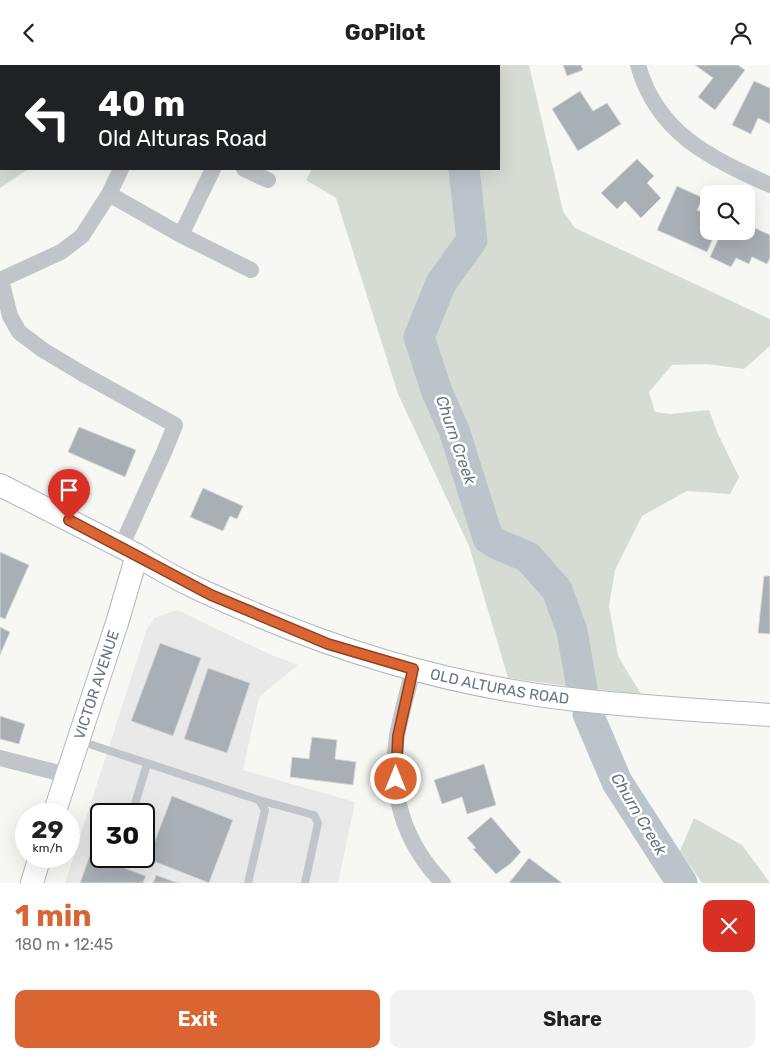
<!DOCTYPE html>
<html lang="en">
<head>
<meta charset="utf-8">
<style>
  body { margin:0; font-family:Rubik,sans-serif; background:#f2f2f2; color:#222; height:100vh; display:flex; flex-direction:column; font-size:19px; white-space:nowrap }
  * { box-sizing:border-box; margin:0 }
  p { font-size:16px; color:#767676 }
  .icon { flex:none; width:28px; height:28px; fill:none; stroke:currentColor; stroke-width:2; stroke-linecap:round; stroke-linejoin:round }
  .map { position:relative; height:818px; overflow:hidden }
  .panel { display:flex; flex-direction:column; background:#fff; flex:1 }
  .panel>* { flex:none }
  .banner { position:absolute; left:0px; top:0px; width:500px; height:105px; box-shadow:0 5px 20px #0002; background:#202124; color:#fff; overflow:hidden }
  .tools { position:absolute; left:700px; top:120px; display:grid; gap:10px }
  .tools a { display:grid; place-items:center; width:55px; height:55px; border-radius:10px; background:#fff; box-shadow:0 5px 20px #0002; font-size:25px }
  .speed { position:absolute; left:15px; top:738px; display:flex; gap:10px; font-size:25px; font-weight:700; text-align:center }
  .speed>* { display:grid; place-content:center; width:65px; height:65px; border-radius:50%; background:#fff; box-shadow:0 5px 20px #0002; line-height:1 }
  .speed small { font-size:12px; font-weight:400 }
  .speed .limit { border:2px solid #111; border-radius:8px; background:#fff; color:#111 }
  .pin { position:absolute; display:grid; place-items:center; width:42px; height:42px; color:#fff; margin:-51px -21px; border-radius:50% 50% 50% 0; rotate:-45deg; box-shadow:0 0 5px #0007 }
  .pin .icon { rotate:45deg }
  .me { position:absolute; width:55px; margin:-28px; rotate:0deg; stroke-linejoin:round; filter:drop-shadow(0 0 4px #0008) }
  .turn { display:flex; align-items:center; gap:18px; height:105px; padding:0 15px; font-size:22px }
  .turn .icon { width:65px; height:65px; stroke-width:2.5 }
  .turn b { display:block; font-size:35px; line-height:42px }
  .round { display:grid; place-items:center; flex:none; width:52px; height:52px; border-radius:10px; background:#f2f2f2 }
  .summary { display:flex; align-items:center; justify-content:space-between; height:85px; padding:0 15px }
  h1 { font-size:30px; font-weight:700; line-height:38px; color:#da6532 }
  .primary-button { display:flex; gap:10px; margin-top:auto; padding:10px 15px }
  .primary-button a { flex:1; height:58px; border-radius:10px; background:#da6532; color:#fff; font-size:20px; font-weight:700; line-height:58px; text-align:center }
  .primary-button a+a { background:#f2f2f2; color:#222 }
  header { display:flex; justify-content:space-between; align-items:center; height:65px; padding:0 15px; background:#fff; font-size:22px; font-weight:700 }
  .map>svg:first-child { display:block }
  .built { fill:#e8e9e8; fill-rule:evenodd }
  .green { fill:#d6dcd4 }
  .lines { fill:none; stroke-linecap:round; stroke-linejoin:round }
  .river { stroke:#bbc4ca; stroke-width:31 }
  .building { fill:#a8afb5; stroke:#d9d9d7 }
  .secondary-casing { stroke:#b3b8bd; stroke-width:24 }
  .lane { stroke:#c1c4c8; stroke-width:8 }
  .street { stroke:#c1c4c8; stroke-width:16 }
  .secondary { stroke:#fff; stroke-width:22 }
  .route-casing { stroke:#8e4220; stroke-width:12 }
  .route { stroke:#da6532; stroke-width:9 }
  .labels { text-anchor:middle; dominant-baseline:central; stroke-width:5; stroke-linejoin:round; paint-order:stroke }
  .street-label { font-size:15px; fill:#687584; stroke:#fff }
  .water-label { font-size:16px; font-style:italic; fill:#63767f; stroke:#fff }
</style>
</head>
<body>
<header><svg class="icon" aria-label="back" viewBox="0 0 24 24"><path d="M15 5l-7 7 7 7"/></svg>GoPilot<svg class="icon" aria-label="person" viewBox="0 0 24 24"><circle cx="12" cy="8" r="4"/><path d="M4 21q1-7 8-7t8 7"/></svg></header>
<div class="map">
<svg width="770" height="818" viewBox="0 0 770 818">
  <rect width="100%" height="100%" fill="#f7f7f4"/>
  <!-- built -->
  <path class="built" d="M177,545L269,589L298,600L259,632L243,705L355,737L338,818H65L147,564L154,553ZM101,749H144V791H101Z"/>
  <!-- green -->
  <path class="green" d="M0,0H99L1,1V104H28L0,123Z
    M233,0H529L563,146L575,163L770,254V281L744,304L707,299L672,300L649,327L655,347L670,349L709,345L718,369L739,412L730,429L687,426L642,451L615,505L609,541L618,591L641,629L582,623L508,613L469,481L398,329L336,133L306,115L312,104H499V1Z
    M694,753L742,780L770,818H702L680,786Z"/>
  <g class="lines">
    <!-- river -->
    <path class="river" d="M450,0V1
      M464,104L472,175L441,218L419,272L437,327L454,365L488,473L497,479L528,492L557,525L572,566L582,623
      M588,649L617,717L682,818"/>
  </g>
  <!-- building -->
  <path class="building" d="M563,0H581L583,5L567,11Z
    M695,0H738L745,5L715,45L698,32L713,13Z
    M754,16L770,23V59L758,53L751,69L732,60Z
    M580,26L593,46L607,38L621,59L578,86L552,44Z
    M637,94L654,111L647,118L661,133L641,153L625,136L617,144L601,128Z
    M677,121L703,133L697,145L709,150V166H716L707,187L657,165Z
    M746,159L770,170V193L767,199L752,192L749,199L736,193L731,202L710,192L722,166H746Z
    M79,362L136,385L125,412L68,387Z
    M203,423L243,441L237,454L230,451L223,466L190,452Z
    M0,487L29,500L5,554L0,552Z
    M764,511H770V569L758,568Z
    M0,562L10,567L0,590Z
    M160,578L201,593L173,671L131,656Z
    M208,603L250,618L227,688L184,674Z
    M0,651L25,659L19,679L0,674Z
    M312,672L337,675L335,694L356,697L353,720L290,712L292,692L309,694Z
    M484,699L496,740L467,749L462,732L442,739L434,715Z
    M172,731L233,755L209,818L148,794Z
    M491,752L521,787L510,799L496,809L473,784L476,783L467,773Z
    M90,790L146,811L143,818H80Z
    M529,793L562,818H509Z
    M156,810L178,818H153Z"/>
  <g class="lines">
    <!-- secondary casing -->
    <g class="secondary-casing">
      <g id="secondary">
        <path id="s1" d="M0,420L137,490C173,514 215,532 255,549C350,590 449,618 552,632C624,641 697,645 770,650"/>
        <path id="s2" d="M54,749L117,558L137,490"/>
        <path d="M32,818L40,791"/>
      </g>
    </g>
    <!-- lane -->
    <path class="lane" d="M80,676L259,735L265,745L248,818
      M259,735L314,750L318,758L305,818
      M132,749L147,699"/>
    <!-- street -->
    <path class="street" d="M638,0C657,69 711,93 770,120
      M213,104L181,170L251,205
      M244,104L268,115
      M109,129L181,170
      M0,215L61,187L82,171L109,129L121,104
      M1,215L10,251L19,267L43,285L83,309L175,360L165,385L121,482
      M413,604C408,626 401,649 397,671C388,727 404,778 443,818
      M0,693L67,710"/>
    <!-- secondary -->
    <use href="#secondary" class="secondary"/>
  </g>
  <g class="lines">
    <!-- route casing -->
    <g class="route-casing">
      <path id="route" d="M69,455L211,530L328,579L413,604L398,671L396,714"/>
    </g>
    <!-- route -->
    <use href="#route" class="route"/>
  </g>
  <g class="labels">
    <!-- street labels -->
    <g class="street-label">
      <text stroke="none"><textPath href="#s2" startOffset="136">VICTOR AVENUE</textPath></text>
      <text stroke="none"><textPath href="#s1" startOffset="542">OLD ALTURAS ROAD</textPath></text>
    </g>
    <!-- water labels -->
    <g class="water-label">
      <text transform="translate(456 375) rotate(71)">Churn Creek</text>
      <text transform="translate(639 749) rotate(59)">Churn Creek</text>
    </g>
  </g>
</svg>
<div class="tools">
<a><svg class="icon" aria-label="search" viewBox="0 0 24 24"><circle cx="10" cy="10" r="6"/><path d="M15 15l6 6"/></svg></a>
</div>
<div class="speed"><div>29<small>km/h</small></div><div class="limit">30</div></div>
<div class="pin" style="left:69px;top:455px;background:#d93025"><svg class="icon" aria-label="arrive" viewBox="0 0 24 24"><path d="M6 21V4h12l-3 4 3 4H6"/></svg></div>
<svg class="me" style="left:396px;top:714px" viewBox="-20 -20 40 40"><circle r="17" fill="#da6532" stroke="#fff" stroke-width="3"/><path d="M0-11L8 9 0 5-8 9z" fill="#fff"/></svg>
<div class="banner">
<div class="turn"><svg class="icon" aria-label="left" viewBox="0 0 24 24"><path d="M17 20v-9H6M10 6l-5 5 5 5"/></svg><div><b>40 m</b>Old Alturas Road</div></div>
</div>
</div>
<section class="panel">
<div class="summary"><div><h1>1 min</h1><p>180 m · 12:45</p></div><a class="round" style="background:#d93025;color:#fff"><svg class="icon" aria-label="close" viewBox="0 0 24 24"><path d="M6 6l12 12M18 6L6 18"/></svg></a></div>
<div class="primary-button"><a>Exit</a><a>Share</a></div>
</section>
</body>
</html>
